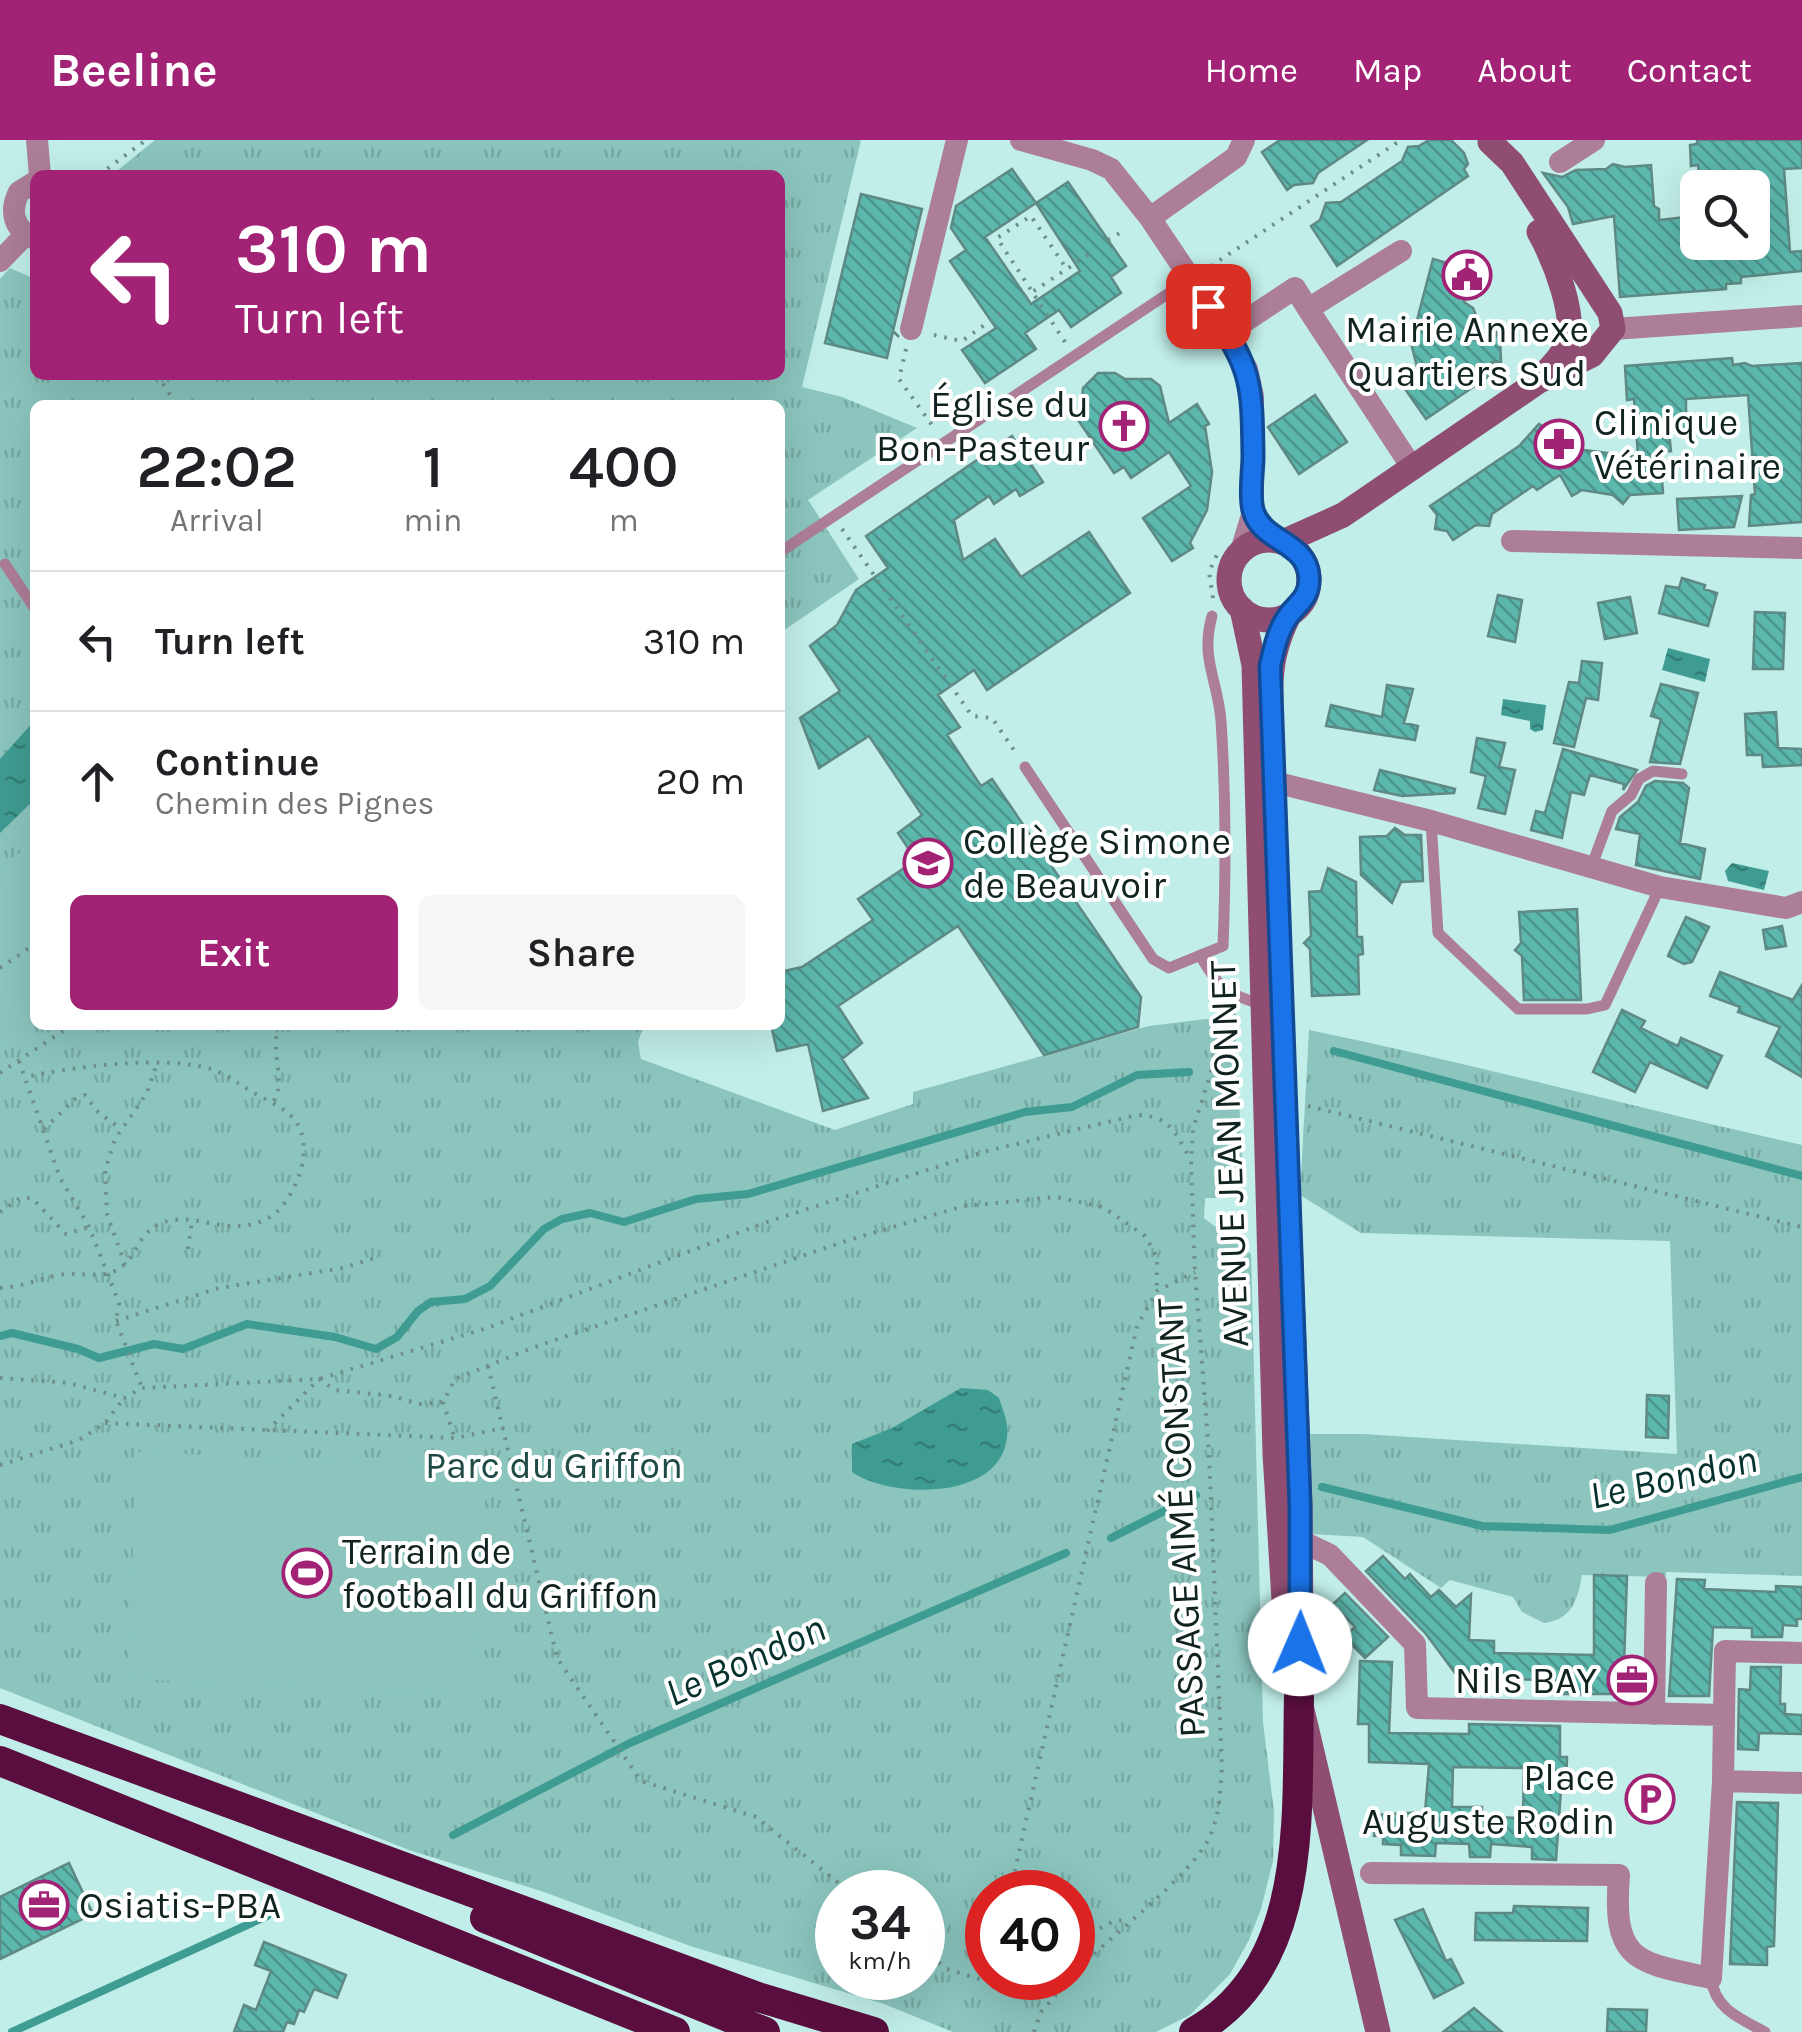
<!DOCTYPE html>
<html lang="en">
<head>
<meta charset="utf-8">
<style>
  body { margin:0; font-family:Karla,sans-serif; background:#f6f6f6; color:#202124; height:100vh; display:flex; flex-direction:column; font-size:38px; white-space:nowrap }
  * { box-sizing:border-box; margin:0 }
  p { font-size:32px; color:#757577 }
  .icon { flex:none; width:55px; height:55px; fill:none; stroke:currentColor; stroke-width:2; stroke-linecap:round; stroke-linejoin:round }
  .map { position:relative; flex:1; overflow:hidden }
  .drawer { position:absolute; left:30px; top:260px; width:755px; height:630px; display:flex; flex-direction:column; background:#fff; border-radius:15px; box-shadow:0 10px 40px #0002 }
  .drawer>* { flex:none }
  .guide { position:absolute; left:30px; top:30px; width:755px; height:210px; border-radius:15px; box-shadow:0 10px 40px #0002; background:#a22376; color:#fff; overflow:hidden }
  .fabs { position:absolute; left:1680px; top:30px; display:grid; gap:20px }
  .fabs a { display:grid; place-items:center; width:90px; height:90px; border-radius:15px; background:#fff; box-shadow:0 10px 40px #0002; font-size:50px }
  .speed { position:absolute; left:815px; top:1730px; display:flex; gap:20px; font-size:50px; font-weight:700; text-align:center }
  .speed>* { display:grid; place-content:center; width:130px; height:130px; border-radius:50%; background:#fff; box-shadow:0 10px 40px #0002; line-height:1 }
  .speed small { font-size:25px; font-weight:400 }
  .speed .limit { border:15px solid #d22; background:#fff; color:#111 }
  .pin { position:absolute; display:grid; place-items:center; width:85px; height:85px; color:#fff; margin:-42px; border-radius:20px; box-shadow:0 5px 15px #0006 }
  .me { position:absolute; width:110px; margin:-55px; rotate:1deg; stroke-linejoin:round; filter:drop-shadow(0 0 8px #0008) }
  .turn { display:flex; align-items:center; gap:35px; height:210px; padding:0 40px; font-size:45px }
  .turn .icon { width:130px; height:130px; stroke-width:2.5 }
  .turn b { display:block; font-size:70px; line-height:85px }
  .eta { display:flex; justify-content:space-evenly; align-items:center; height:170px; text-align:center }
  .eta b { font-size:60px; font-weight:600; line-height:70px }
  .action { display:flex; gap:20px; margin-top:auto; padding:20px 40px }
  .action a { flex:1; height:115px; border-radius:15px; background:#a22376; color:#fff; font-size:40px; font-weight:600; line-height:115px; text-align:center }
  .action a+a { background:#f6f6f6; color:#202124 }
  ul { padding:0; list-style:none }
  li { display:flex; align-items:center; gap:30px; height:140px; padding:0 40px; border-top:2px solid #e0e0e0 }
  li div { flex:1 }
  li b { display:block; font-size:38px }
  li em { font-style:normal }
  header { display:flex; align-items:center; gap:60px; box-sizing:border-box; height:140px; padding:0 50px; background:#a22376; color:#fff }
  header strong { font-size:48px }
  nav { display:flex; gap:55px; margin-inline-start:auto; font-size:35px }
  .map>svg:first-child { display:block }
  .park { fill:url(#park-tufts); fill-rule:evenodd }
  .garden { fill:#8bc5be }
  .water { fill:url(#water-ripples) }
  .lines { fill:none; stroke-linecap:round; stroke-linejoin:round }
  .stream { stroke:#3f9c92; stroke-width:8 }
  .building { fill:url(#building-back-hatch); stroke:#5f8984; stroke-width:2.5; fill-rule:evenodd }
  .path { stroke:#6d8e8a; stroke-width:4; stroke-dasharray:2.5 8; stroke-linecap:butt }
  .lane { stroke:#ad7e97; stroke-width:11 }
  .street { stroke:#ad7e97; stroke-width:22 }
  .secondary { stroke:#8f4d72; stroke-width:25 }
  .highway { stroke:#590e3f; stroke-width:30 }
  .route-casing { stroke:#114b97; stroke-width:25 }
  .route { stroke:#1a73e8; stroke-width:18 }
  .labels { text-anchor:middle; dominant-baseline:central; stroke-width:8; stroke-linejoin:round; paint-order:stroke }
  .poi-label { font-size:38px; fill:#112321; stroke:#fff; text-anchor:start }
  .street-label { font-size:38px; fill:#112321; stroke:#fff }
  .park-label { font-size:38px; fill:#204a45; stroke:#fff }
  .water-label { font-size:40px; font-style:italic; fill:#05322e; stroke:#fff }
</style>
</head>
<body>
<header>
<strong>Beeline</strong>
<nav><a>Home</a><a>Map</a><a>About</a><a>Contact</a></nav>
</header>
<div class="map">
<svg width="1802" height="1892" viewBox="0 0 1802 1892">
  <defs>
    <pattern id="park-tufts" width="24" height="20" patternUnits="userSpaceOnUse" patternTransform="scale(2.5)"><rect width="24" height="20" fill="#8bc5be"/><path d="M3 7l-1-3M5 7V3M7 7l1-3M15 17l-1-3M17 17v-4M19 17l1-3" fill="none" stroke="#77a9a3"/></pattern>
    <pattern id="water-ripples" width="26" height="14" patternUnits="userSpaceOnUse" patternTransform="scale(2.5)"><rect width="26" height="14" fill="#3f9c92"/><path d="M2 4q2-2 4 0t4 0M15 11q2-2 4 0t4 0" fill="none" stroke="#337f77"/></pattern>
    <pattern id="building-back-hatch" width="6" height="6" patternUnits="userSpaceOnUse" patternTransform="scale(2.5)"><rect width="6" height="6" fill="#5cb7ac"/><path d="M-1 5l2 2M0 0l6 6M5-1l2 2" fill="none" stroke="#4b948c"/></pattern>
  </defs>
  <rect width="100%" height="100%" fill="#c1eee8"/>
  <!-- park -->
  <path class="park" d="M155,0H861L802,247L842,257L917,288L808,360L859,439L780,493V265H35V885H644L638,902L641,919L835,990L913,964V952L1149,886L1206,879H1235L1244,1058H1205L1204,1078L1251,1114L1263,1582L1274,1672L1273,1721L1261,1769L1249,1800L1230,1834L1190,1875L1156,1892H953L884,1864L693,1807L544,1752L409,1710L0,1548V139L10,128L35,139V235H780V35H112ZM838,1752H922V1838H838ZM988,1752H1072V1838H988Z
    M1309,890C1475,924 1637,968 1802,1005V1436L1666,1432V1437L1582,1435C1578,1459 1572,1480 1544,1483L1522,1472L1513,1457L1450,1440L1441,1448L1363,1397L1312,1394L1310,1294H1363L1677,1314L1670,1101L1361,1093L1300,1055Z"/>
  <!-- garden -->
  <path class="garden" d="M35,703V884L0,908V747L5,743L0,726Z
    M136,1312L487,1327L476,1554L129,1539Z"/>
  <!-- water -->
  <path class="water" d="M1668,508L1710,519L1705,542L1662,530Z
    M1503,559L1546,565L1543,590L1535,592L1530,589V581L1501,575Z
    M35,580V659L0,693V619Z
    M1732,723L1769,731L1764,750L1728,741L1725,731Z
    M961,1248L988,1250L999,1258C1003,1270 1009,1284 1007,1297C1001,1361 891,1359 852,1332V1304L892,1288Z"/>
  <g class="lines">
    <!-- stream -->
    <path class="stream" d="M1334,911L1802,1036
      M0,1196L12,1193L78,1209L99,1218L154,1204L183,1209L247,1184L335,1197L376,1209L397,1197L418,1171L431,1162L465,1159L490,1146L544,1089L562,1079L590,1073L624,1082L696,1059L748,1054L1025,972L1072,967L1137,935L1189,932
      M1322,1347L1482,1386L1610,1390L1802,1337
      M1111,1398L1196,1355
      M453,1695L630,1603L1066,1413
      M12,1892L267,1776"/>
  </g>
  <!-- building -->
  <path class="building" d="M1280,0H1367L1318,33L1313,43L1294,45L1287,50L1262,12Z
    M1429,0H1451L1464,13L1468,24L1464,29L1468,36L1337,126L1311,86L1320,80L1326,63L1341,62L1402,21L1408,7L1419,6Z
    M1697,0H1802V28L1784,29L1790,112L1802,111V131L1741,137V143L1726,144V149L1620,157L1614,76L1573,84L1568,67L1543,33L1562,37L1576,30L1606,29L1613,24L1625,27L1651,25L1654,66L1659,69V80L1687,77L1691,112L1742,108V102H1752V48H1738L1737,32L1699,35L1698,25L1691,26L1690,5L1697,4Z
    M1012,29L1036,63L1068,42L1126,126L1111,137L1121,153L1071,187L1059,170L1025,193L1036,209L985,243L962,210L996,188L950,121L966,110L951,88L956,66ZM1036,63L1080,131L1031,164L985,97Z
    M861,54L922,69L893,191L899,197L893,191L887,218L825,203Z
    M1433,119L1472,130L1464,162L1473,168L1483,192H1497V196H1500L1501,222H1492L1494,233L1426,279L1403,246L1419,235L1411,203Z
    M1732,218L1733,225L1745,223L1752,226L1802,223V382L1749,386L1751,355L1755,354L1748,255L1686,259V291L1669,292L1671,311L1660,312L1663,353L1630,355L1623,364L1613,355L1582,350L1572,356L1560,335L1537,350L1533,346L1492,374L1489,386L1476,385L1453,400L1447,391L1435,389L1437,375L1430,366L1519,306L1539,284L1568,303L1584,310L1638,317L1634,259L1627,260L1625,226Z
    M1098,233H1115L1125,239H1151L1160,246L1169,283L1197,264L1209,284L1205,286L1212,332L1207,370L1190,403L1193,408L1172,421L1143,378L1191,346L1169,312L1131,338L1124,327L1114,333L1076,277L1081,273L1083,248Z
    M1315,255L1347,302L1299,334L1268,287Z
    M1012,296L1043,342L1020,356L1016,349L994,364L989,356L954,380L963,420L995,399L1021,437L1089,392L1130,453L987,550L974,530L938,555L960,587L947,595L981,646L992,639L1141,857L1138,887L1044,915L958,786L838,866L862,903L842,919L868,958L823,971L808,904L777,911L771,885H780V832L802,827L873,780L858,759L916,720L898,693L922,675L869,596L819,628L800,578L840,551L810,506L837,485L856,450L888,428L866,396Z
    M1742,356L1734,387L1679,390L1677,359Z
    M1682,438L1705,445L1704,449L1717,453L1708,486L1659,473L1666,446L1679,448Z
    M1498,455L1522,460L1515,502L1488,496Z
    M1630,457L1637,493L1605,499L1598,463Z
    M1755,472L1785,473L1783,529H1753Z
    M1582,521L1602,523L1598,560L1586,558L1574,607L1554,603L1569,542L1579,543Z
    M1661,544L1698,553L1680,624L1650,622L1661,579L1651,576Z
    M1387,545L1413,549L1404,583L1418,586L1415,600L1326,586L1331,565L1382,577Z
    M1776,572L1778,608L1802,609V625L1763,627L1762,615H1747L1745,574Z
    M1477,598L1505,603L1499,627L1515,630L1505,674L1478,668L1486,636L1471,632Z
    M1563,609L1637,630L1623,650L1624,644L1590,635L1584,655L1571,652L1562,698L1531,690L1536,671L1545,673Z
    M1380,630L1455,649L1454,653L1402,656L1374,650Z
    M1655,641L1683,643L1689,648L1680,703L1705,709L1700,739L1636,725L1640,694L1616,689L1620,677L1638,662L1646,646Z
    M1395,688L1405,695H1421L1423,741L1401,742L1392,763L1361,735L1360,697L1387,696Z
    M1328,728L1356,742L1357,797H1362L1363,814L1358,815L1359,854L1312,856L1310,809L1304,803L1311,796L1309,752L1321,751Z
    M1577,769L1581,860H1524L1522,816L1515,810L1521,803L1519,772Z
    M1686,777L1709,787L1692,822L1684,824L1668,816Z
    M1782,786L1786,806L1766,809L1763,790Z
    M1720,832L1793,860L1802,845V937L1766,916L1780,887L1738,872L1740,867L1710,856Z
    M1622,870L1645,881L1641,888L1678,906L1681,898L1722,916L1707,948L1650,922L1635,952L1593,932Z
    M1647,1255L1669,1256L1668,1298L1646,1297Z
    M1383,1416L1405,1439L1410,1434L1431,1457L1439,1450L1456,1467L1471,1454L1469,1500L1494,1501V1513L1594,1515V1435L1627,1436L1624,1524H1640L1639,1558H1634V1554H1548V1540L1508,1539V1544L1469,1543V1534L1455,1533L1426,1494L1366,1431Z
    M1677,1439L1705,1440L1704,1449L1776,1452V1446L1802,1447V1479H1797V1486L1783,1485L1782,1497H1752V1488L1713,1487L1709,1556H1669Z
    M1345,1453L1388,1497L1365,1518L1344,1497L1355,1487L1333,1464Z
    M1360,1521L1392,1522L1389,1593L1469,1594V1584L1560,1586V1617H1567L1566,1651L1561,1650L1556,1720L1532,1719V1707L1491,1704L1490,1717H1470L1469,1704L1436,1703L1435,1716L1401,1715V1705L1383,1704V1696H1374L1375,1675L1425,1672L1429,1624L1369,1622V1584H1358ZM1453,1627L1524,1628L1523,1678L1482,1677V1667H1452Z
    M1751,1527H1781L1780,1564H1785V1574L1802,1575V1594L1759,1593L1758,1610L1738,1609L1739,1549L1750,1550Z
    M1737,1662L1778,1663L1774,1806L1767,1807V1825L1730,1824Z
    M69,1723L93,1774L0,1819V1757Z
    M1514,1766L1588,1768L1587,1801L1475,1800L1476,1773H1513Z
    M1423,1769L1446,1821L1451,1819L1463,1843L1434,1858L1395,1780Z
    M264,1802L346,1835L337,1858L314,1849L304,1872L299,1870L294,1884L287,1882L283,1892H234L244,1865L256,1870L271,1831L255,1825Z
    M1474,1868L1502,1892H1443Z
    M1608,1869L1647,1870L1646,1892H1607Z"/>
  <g class="lines">
    <!-- path -->
    <path class="path" d="M99,35L146,0
      M1108,100L1123,91
      M1211,126L1401,0
      M1025,157L1092,112
      M934,195L962,201L1008,168
      M1065,202L997,98L1031,76L1066,128
      M906,209L899,239L934,288
      M157,235L177,265
      M842,389L972,576L992,578L1016,613
      M1213,458L1209,432L1219,410
      M0,828L35,804
      M19,921L60,1038L89,1087L119,1163L116,1181L142,1248
      M0,933L72,885
      M274,961C287,937 268,909 280,885
      M1308,966L1802,1087
      M44,989L75,959L85,955L98,972L121,989
      M0,1072L20,1058H32L66,1094L89,1087
      M188,1109L192,1080
      M125,1125L107,1074L105,1031L115,999L147,953L156,926
      M0,1148C21,1147 39,1139 59,1135C81,1131 107,1142 125,1124C138,1111 140,1093 159,1084C196,1068 227,1101 270,1077C286,1068 301,1038 303,1019C308,977 283,969 254,953C240,945 229,936 214,930C167,914 73,927 25,937
      M116,1181L219,1148L343,1128L381,1116
      M488,1226L557,1518L641,1641L756,1677L850,1752
      M0,1238L69,1243L124,1258L142,1248L319,1239L487,1188L764,1083L983,1012L1137,975C1169,976 1175,991 1189,1017
      M443,1262L454,1296
      M105,1283L455,1298L504,1288
      M267,1291L319,1239L335,1250L392,1256L419,1264L443,1262L455,1239L532,1208L849,1100L964,1066L1056,1057L1103,1067L1145,1096L1157,1117V1151
      M0,1325L79,1300L105,1283L124,1258
      M1010,1752L1137,1186L1157,1151L1195,1132
      M1072,1803L1114,1781L1127,1780
      M922,1810L947,1829L989,1842L990,1838
      M1072,1836C1107,1797 1190,1739 1210,1696C1220,1674 1220,1651 1222,1627L1209,1314L1195,1132L1191,1021L1193,989L1226,885L1234,873
      M1034,1892L1041,1872L1071,1838"/>
    <!-- lane -->
    <path class="lane" d="M780,412L1190,139
      M5,424L35,469
      M1025,627L1153,819L1169,828L1223,806C1226,731 1226,656 1221,581C1218,540 1200,519 1212,476
      M1431,681L1438,793L1518,869H1587L1605,865L1660,747
      M1592,725L1612,671L1631,655L1639,639L1653,631L1682,634
      M1200,815C1216,845 1228,856 1262,864
      M1711,1838C1715,1869 1739,1878 1765,1892"/>
    <!-- street -->
    <path class="street" d="M37,0L40,35
      M1021,0L1092,20L1111,29L1150,78L1227,193L1247,229L1253,256V372L1241,411
      M1560,22L1594,0
      M35,42L19,52C9,72 14,90 35,99
      M1150,78L1236,17L1244,0
      M1401,111L1308,169L1413,329
      M0,121L25,95
      M911,189L957,0
      M1613,189L1802,176
      M1227,193L1295,148L1308,169
      M1253,372L1275,400
      M1512,401L1802,408
      M1258,638L1431,681L1660,747L1786,768L1802,762
      M1301,1401L1330,1415L1415,1504L1417,1568L1724,1575L1723,1641L1711,1838C1636,1822 1612,1823 1619,1735L1371,1733
      M1654,1574L1656,1443
      M1724,1575L1725,1511L1802,1513
      M1723,1641L1802,1643"/>
    <!-- secondary -->
    <path class="secondary" d="M1539,92C1553,117 1580,181 1565,208C1561,217 1551,226 1545,234
      M1229 440a40 40 0 1 1 80 0a40 40 0 1 1-80 0Z
      M1283,402L1343,375L1539,241L1592,215L1613,189L1610,173L1512,23L1490,2
      M1242,469L1254,525L1275,1314L1285,1476L1299,1557L1378,1892
      M1271,558C1270,526 1275,504 1289,475
      M1273,648L1300,1366L1301,1487"/>
    <!-- highway -->
    <path class="highway" d="M0,1579L758,1857L874,1892
      M0,1621L675,1892
      M485,1778L765,1892
      M1194,1892C1311,1827 1296,1671 1299,1557"/>
  </g>
  <g class="lines">
    <!-- route casing -->
    <g class="route-casing">
      <path id="route" d="M1208,166C1252,228 1252,242 1253,316C1253,332 1249,354 1253,370C1261,402 1307,401 1309,437C1310,457 1299,462 1289,475C1278,489 1274,509 1270,526L1300,1366V1504"/>
    </g>
    <!-- route -->
    <use href="#route" class="route"/>
  </g>
  <!-- icons -->
  <defs>
    <g id="civic-ring" transform="scale(2.5)"><circle r="9.5" fill="#fff" stroke="#a22376" stroke-width="1.5"/><path d="M-.6-6.5H3V-4.5H.6V-3L4-1V1h2V6H-6V1h2V-1L-.6-3ZM-1.2 2.5V6h2.4V2.5Z" fill="#a22376"/></g>
    <g id="church-ring" transform="scale(2.5)"><circle r="9.5" fill="#fff" stroke="#a22376" stroke-width="1.5"/><path d="M-1.2-6h2.4v3.5h3.3v2.4h-3.3V6h-2.4V-.1h-3.3v-2.4h3.3Z" fill="#a22376"/></g>
    <g id="pharmacy-ring" transform="scale(2.5)"><circle r="9.5" fill="#fff" stroke="#a22376" stroke-width="1.5"/><path d="M-2-6h4v4h4v4h-4v4h-4v-4h-4v-4h4Z" fill="#a22376"/></g>
    <g id="school-ring" transform="scale(2.5)"><circle r="9.5" fill="#fff" stroke="#a22376" stroke-width="1.5"/><path d="M0-5L7-2L0 1L-7-2ZM-4 1L0 2.5L4 1V4Q0 6-4 4Z" fill="#a22376"/></g>
    <g id="stadium-ring" transform="scale(2.5)"><circle r="9.5" fill="#fff" stroke="#a22376" stroke-width="1.5"/><path d="M0-5a6.5 5 0 1 0 0 10a6.5 5 0 1 0 0-10ZM-3.5-1.8h7v3.6h-7Z" fill="#a22376"/></g>
    <g id="office-ring" transform="scale(2.5)"><circle r="9.5" fill="#fff" stroke="#a22376" stroke-width="1.5"/><path d="M-6-3h4V-5.5h4V-3h4V5H-6ZM-1-4.5V-3h2v-1.5ZM-6 0V1H6V0Z" fill="#a22376"/></g>
    <g id="parking-ring" transform="scale(2.5)"><circle r="9.5" fill="#fff" stroke="#a22376" stroke-width="1.5"/><path d="M-3.5-5.5H1a3.5 3.5 0 0 1 0 7H-1V5.5H-3.5ZM-1-3.4V-.6H.8a1.4 1.4 0 0 0 0-2.8Z" fill="#a22376"/></g>
  </defs>
  <g fill-rule="evenodd">
    <use href="#civic-ring" x="1467" y="135"/>
    <use href="#church-ring" x="1124" y="286"/>
    <use href="#pharmacy-ring" x="1559" y="304"/>
    <use href="#school-ring" x="928" y="723"/>
    <use href="#stadium-ring" x="307" y="1433"/>
    <use href="#office-ring" x="1632" y="1540"/>
    <use href="#parking-ring" x="1650" y="1659"/>
    <use href="#office-ring" x="44" y="1765"/>
  </g>
  <g class="labels">
    <!-- poi labels -->
    <g class="poi-label">
      <text x="1467" y="189" text-anchor="middle">Mairie Annexe<tspan x="1467" dy="44">Quartiers Sud</tspan></text>
      <text x="1089" y="264" text-anchor="end">Église du<tspan x="1089" dy="44">Bon-Pasteur</tspan></text>
      <text x="1594" y="282">Clinique<tspan x="1594" dy="44">Vétérinaire</tspan></text>
      <text x="963" y="701">Collège Simone<tspan x="963" dy="44">de Beauvoir</tspan></text>
      <text x="342" y="1411">Terrain de<tspan x="342" dy="44">football du Griffon</tspan></text>
      <text x="1597" y="1540" text-anchor="end">Nils BAY</text>
      <text x="1615" y="1637" text-anchor="end">Place<tspan x="1615" dy="44">Auguste Rodin</tspan></text>
      <text x="79" y="1765">Osiatis-PBA</text>
    </g>
    <!-- street labels -->
    <g class="street-label">
      <text transform="translate(1229 1014) rotate(-92)">AVENUE JEAN MONNET</text>
      <text transform="translate(1181 1378) rotate(-93)">PASSAGE AIMÉ CONSTANT</text>
    </g>
    <!-- park labels -->
    <g class="park-label">
      <text x="554" y="1325">Parc du Griffon</text>
    </g>
    <!-- water labels -->
    <g class="water-label">
      <text transform="translate(1673 1337) rotate(-13)">Le Bondon</text>
      <text transform="translate(745 1520) rotate(-24)">Le Bondon</text>
    </g>
  </g>
</svg>
<div class="fabs">
<a><svg class="icon" aria-label="search" viewBox="0 0 24 24"><circle cx="10" cy="10" r="6"/><path d="M15 15l6 6"/></svg></a>
</div>
<div class="speed"><div>34<small>km/h</small></div><div class="limit">40</div></div>
<div class="pin" style="left:1208px;top:166px;background:#d93025"><svg class="icon" aria-label="arrive" viewBox="0 0 24 24"><path d="M6 21V4h12l-3 4 3 4H6"/></svg></div>
<svg class="me" style="left:1300px;top:1504px" viewBox="-20 -20 40 40"><circle r="19" fill="#fff"/><path d="M0-13L10 11 0 6-10 11z" fill="#1a73e8"/></svg>
<div class="guide">
<div class="turn"><svg class="icon" aria-label="left" viewBox="0 0 24 24"><path d="M17 20v-9H6M10 6l-5 5 5 5"/></svg><div><b>310 m</b>Turn left</div></div>
</div>
<section class="drawer">
<div class="eta">
<div><b>22:02</b><p>Arrival</p></div>
<div><b>1</b><p>min</p></div>
<div><b>400</b><p>m</p></div>
</div>
<ul>
<li><svg class="icon" aria-label="left" viewBox="0 0 24 24"><path d="M17 20v-9H6M10 6l-5 5 5 5"/></svg><div><b>Turn left</b></div><em>310 m</em></li>
<li><svg class="icon" aria-label="ahead" viewBox="0 0 24 24"><path d="M12 20V5M6 11l6-6 6 6"/></svg><div><b>Continue</b><p>Chemin des Pignes</p></div><em>20 m</em></li>
</ul>
<div class="action"><a>Exit</a><a>Share</a></div>
</section>
</div>
</body>
</html>
